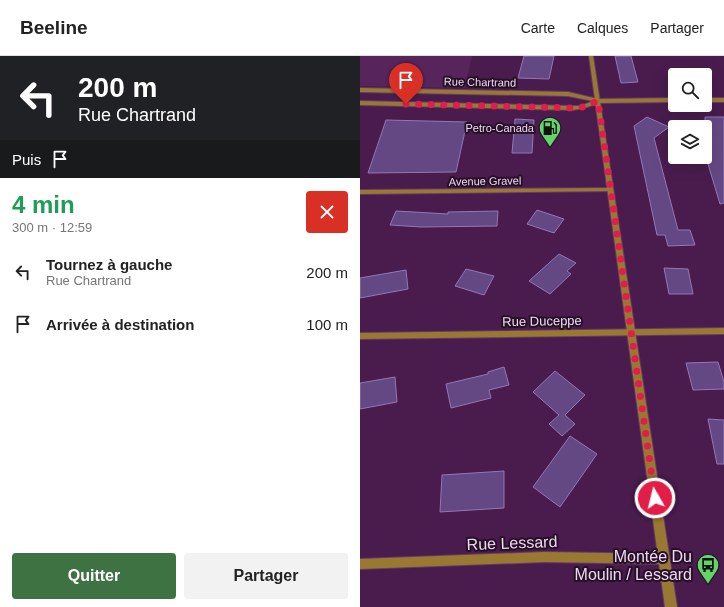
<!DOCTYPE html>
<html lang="fr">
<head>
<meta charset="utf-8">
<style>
  body { margin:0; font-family:Helvetica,sans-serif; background:#f2f2f2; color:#222; height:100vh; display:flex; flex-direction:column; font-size:15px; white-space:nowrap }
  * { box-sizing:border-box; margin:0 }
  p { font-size:13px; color:#767676 }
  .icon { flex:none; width:22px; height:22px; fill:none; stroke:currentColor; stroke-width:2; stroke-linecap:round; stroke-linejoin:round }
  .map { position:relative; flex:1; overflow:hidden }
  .sheet { display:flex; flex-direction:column; background:#fff; width:360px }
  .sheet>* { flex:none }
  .top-card { background:#202124; color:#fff; overflow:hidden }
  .buttons { position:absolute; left:308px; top:12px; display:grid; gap:8px }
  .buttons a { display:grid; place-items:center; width:44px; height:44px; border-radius:4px; background:#fff; box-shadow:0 4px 16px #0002; font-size:20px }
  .pin { position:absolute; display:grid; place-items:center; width:34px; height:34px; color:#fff; margin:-41px -17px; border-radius:50% 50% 50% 0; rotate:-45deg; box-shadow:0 0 4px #0007 }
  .pin .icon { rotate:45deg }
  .me { position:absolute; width:44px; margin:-22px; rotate:352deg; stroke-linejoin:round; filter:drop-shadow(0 0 3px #0008) }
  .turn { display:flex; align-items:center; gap:14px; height:84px; padding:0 12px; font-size:18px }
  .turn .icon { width:52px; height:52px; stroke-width:2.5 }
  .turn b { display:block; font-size:28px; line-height:34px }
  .then { display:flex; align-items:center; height:38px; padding:0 12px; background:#0003; gap:8px; font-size:15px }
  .round { display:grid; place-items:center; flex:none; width:42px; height:42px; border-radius:4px; background:#f2f2f2 }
  .summary { display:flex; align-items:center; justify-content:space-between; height:68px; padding:0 12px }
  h1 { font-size:24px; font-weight:800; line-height:30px; color:#1e9e55 }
  .button { display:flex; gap:8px; margin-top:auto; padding:8px 12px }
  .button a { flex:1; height:46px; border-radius:4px; background:#3f7242; color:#fff; font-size:16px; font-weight:800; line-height:46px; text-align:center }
  .button a+a { background:#f2f2f2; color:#222 }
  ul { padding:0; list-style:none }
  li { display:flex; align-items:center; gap:12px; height:52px; padding:0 12px }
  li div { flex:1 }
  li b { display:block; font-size:15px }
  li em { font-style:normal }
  header { display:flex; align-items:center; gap:24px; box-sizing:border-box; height:56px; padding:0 20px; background:#fff; border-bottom:1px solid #e0e0e0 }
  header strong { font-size:19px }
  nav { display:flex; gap:22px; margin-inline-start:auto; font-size:14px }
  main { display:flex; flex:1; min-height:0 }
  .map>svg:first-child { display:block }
  .built { fill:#57255b }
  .building { fill:#644883; stroke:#9377b6 }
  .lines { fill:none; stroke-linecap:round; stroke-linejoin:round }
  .minor-casing { stroke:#643a68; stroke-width:2 }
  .tertiary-casing { stroke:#643a68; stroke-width:2 }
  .minor { fill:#997932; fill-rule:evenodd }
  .tertiary { fill:#997932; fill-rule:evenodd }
  .route { stroke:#e11d48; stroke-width:7; stroke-dasharray:0 12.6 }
  .labels { text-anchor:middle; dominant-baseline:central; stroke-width:4; stroke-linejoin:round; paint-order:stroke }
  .far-street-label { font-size:11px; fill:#f1d6f3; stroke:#241126 }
  .far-poi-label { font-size:11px; fill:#f1d6f3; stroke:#241126; text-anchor:end }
  .street-label { font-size:13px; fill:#f1d6f3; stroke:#241126 }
  .near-street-label { font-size:16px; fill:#f1d6f3; stroke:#241126 }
  .near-poi-label { font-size:16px; fill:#f1d6f3; stroke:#241126; text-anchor:end }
</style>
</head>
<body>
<header>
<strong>Beeline</strong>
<nav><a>Carte</a><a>Calques</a><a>Partager</a></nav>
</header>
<main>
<section class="sheet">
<div class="top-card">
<div class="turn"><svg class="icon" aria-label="left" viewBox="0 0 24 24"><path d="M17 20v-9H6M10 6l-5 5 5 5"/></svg><div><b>200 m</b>Rue Chartrand</div></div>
<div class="then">Puis<svg class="icon" aria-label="arrive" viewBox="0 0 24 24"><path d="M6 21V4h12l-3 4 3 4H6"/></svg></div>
</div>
<div class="summary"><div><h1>4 min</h1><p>300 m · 12:59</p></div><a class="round" style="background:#d93025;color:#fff"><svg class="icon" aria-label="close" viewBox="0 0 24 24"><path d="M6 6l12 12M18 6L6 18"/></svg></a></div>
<ul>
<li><svg class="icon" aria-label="left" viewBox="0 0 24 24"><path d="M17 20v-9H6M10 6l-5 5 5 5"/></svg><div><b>Tournez à gauche</b><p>Rue Chartrand</p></div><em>200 m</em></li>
<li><svg class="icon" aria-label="arrive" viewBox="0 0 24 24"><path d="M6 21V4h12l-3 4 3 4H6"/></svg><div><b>Arrivée à destination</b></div><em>100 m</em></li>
</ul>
<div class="button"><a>Quitter</a><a>Partager</a></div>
</section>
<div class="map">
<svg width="364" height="551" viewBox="0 0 364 551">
  <rect width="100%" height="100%" fill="#491c4d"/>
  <!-- built -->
  <path class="built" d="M0,0H112L105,32L0,30Z"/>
  <!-- building -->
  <path class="building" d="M164,0H194L189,23L158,22Z
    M255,0H271L278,26L261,27Z
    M287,61L309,71L294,82L318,174H330L335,189L308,190L305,179H297L274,70Z
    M345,61H364V147L360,148L345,98Z
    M155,63L174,64L172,97H152Z
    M26,64L107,66L96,116L8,117Z
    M177,154L204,163L194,177L167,168Z
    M36,155L88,158V156L138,155L137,170L61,171L30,169Z
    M199,198L216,207L207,215L211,218L190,238L169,225Z
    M304,212L328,213L333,238H309Z
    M106,213L134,220L124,239L95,230Z
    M46,214L48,233L0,242V222Z
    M358,306L364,326V333L333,334L326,307Z
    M144,311L149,329L129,334L131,342L91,352L86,328L128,318V316Z
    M195,315L225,339L205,359L215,368L202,380L189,368L199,359L173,336Z
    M35,321L37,346L0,353V327Z
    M348,363L364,364V408H357Z
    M210,380L237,398L200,451L173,431Z
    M144,415V452L80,456L82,419Z"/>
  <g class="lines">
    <!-- minor casing -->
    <g class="minor-casing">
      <path id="minor" d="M0,32L208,36L238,43L315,42V46L239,47L224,52L213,54L0,49V45L213,50H221L233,45L208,40L0,36Z
        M345,42H364V46H345Z
        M251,132L253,133V135L0,138V134Z
        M364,272V278L0,283V277Z
        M185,496L304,498L308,499L309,503L308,507L304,508L185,506L0,513V503Z"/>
    </g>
    <!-- tertiary casing -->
    <g class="tertiary-casing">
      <path id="tertiary" d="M229,0H233L317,551H305Z"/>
    </g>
    <!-- minor -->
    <use href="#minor" class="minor"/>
    <!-- tertiary -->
    <use href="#tertiary" class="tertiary"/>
  </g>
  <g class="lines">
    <!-- route -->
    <path class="route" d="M46,48L213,52L222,51L238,45L295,442"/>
  </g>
  <!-- icons -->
  <defs>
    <g id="fuel-pin" transform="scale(1.15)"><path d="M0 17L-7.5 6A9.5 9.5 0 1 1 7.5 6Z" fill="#63d468" stroke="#241126"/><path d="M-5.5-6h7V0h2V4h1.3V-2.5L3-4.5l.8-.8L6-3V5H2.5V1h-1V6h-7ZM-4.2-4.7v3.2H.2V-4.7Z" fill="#111"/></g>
    <g id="bus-pin" transform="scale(1.15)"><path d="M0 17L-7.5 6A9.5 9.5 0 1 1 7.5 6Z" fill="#63d468" stroke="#241126"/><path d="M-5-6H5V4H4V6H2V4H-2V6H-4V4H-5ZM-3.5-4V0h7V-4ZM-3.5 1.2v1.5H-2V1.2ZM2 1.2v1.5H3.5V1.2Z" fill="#111"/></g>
  </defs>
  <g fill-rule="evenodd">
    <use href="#fuel-pin" x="190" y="72"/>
    <use href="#bus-pin" x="348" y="509"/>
  </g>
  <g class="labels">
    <!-- far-street labels -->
    <g class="far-street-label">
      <text transform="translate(120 26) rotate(1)">Rue Chartrand</text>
      <text transform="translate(125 125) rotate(-1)">Avenue Gravel</text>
    </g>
    <!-- far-poi labels -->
    <g class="far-poi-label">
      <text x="174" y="72">Petro-Canada</text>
    </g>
    <!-- street labels -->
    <g class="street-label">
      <text transform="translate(182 265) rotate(-1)">Rue Duceppe</text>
    </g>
    <!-- near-street labels -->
    <g class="near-street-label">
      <text transform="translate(152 487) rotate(-2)">Rue Lessard</text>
    </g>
    <!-- near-poi labels -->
    <g class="near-poi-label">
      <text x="332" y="500">Montée Du<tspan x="332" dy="18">Moulin / Lessard</tspan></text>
    </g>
  </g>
</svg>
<div class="buttons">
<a><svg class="icon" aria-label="search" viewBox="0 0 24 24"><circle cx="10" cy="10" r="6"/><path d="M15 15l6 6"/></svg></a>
<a><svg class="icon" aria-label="layers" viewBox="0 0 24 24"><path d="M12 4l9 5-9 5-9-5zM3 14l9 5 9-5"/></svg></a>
</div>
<div class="pin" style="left:46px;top:48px;background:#d93025"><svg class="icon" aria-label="arrive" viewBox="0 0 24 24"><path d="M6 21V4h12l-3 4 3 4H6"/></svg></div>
<svg class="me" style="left:295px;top:442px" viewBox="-20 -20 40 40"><circle r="17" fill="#e11d48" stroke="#fff" stroke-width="3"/><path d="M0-11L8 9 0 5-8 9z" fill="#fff"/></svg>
</div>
</main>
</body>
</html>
